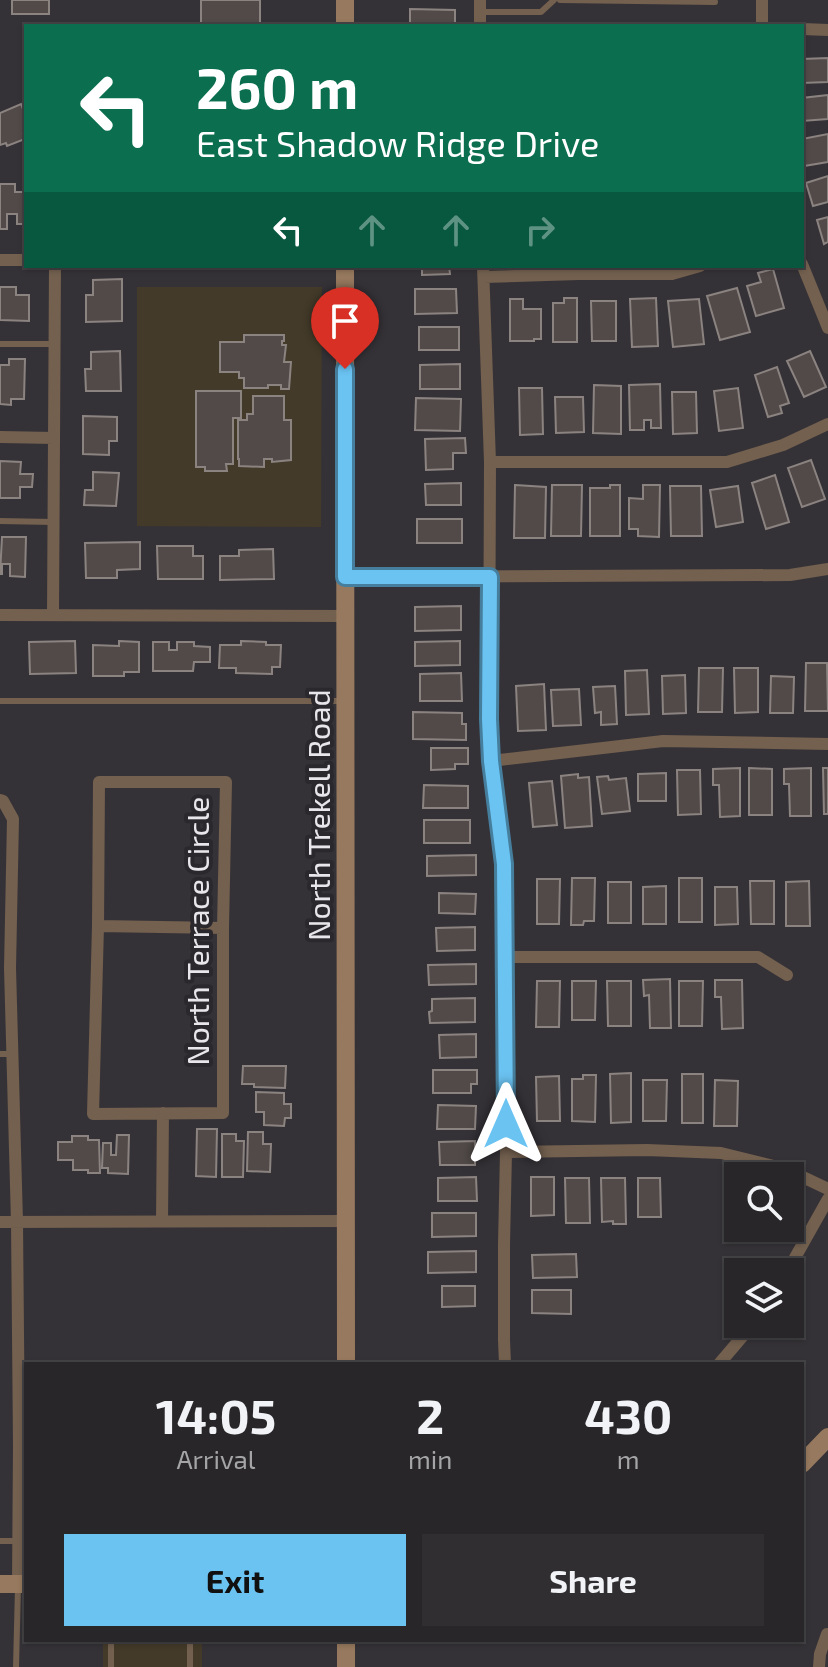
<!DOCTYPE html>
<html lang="en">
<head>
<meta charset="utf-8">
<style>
  body { margin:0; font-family:"Exo 2",sans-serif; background:#302e31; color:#f1f3f6; height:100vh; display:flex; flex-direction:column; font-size:30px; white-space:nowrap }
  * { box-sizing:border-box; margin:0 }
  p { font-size:26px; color:#a5a5a8 }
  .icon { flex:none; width:44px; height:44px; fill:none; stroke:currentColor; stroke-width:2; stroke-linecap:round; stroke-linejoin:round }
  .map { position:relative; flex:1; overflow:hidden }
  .drawer { position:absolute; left:24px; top:1362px; width:780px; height:280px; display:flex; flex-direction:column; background:#282629; border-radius:0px; box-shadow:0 2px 6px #0004,0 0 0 2px #444346 }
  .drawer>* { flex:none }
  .guide { position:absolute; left:24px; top:24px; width:780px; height:244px; border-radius:0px; box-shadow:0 2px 6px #0004,0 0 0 2px #444346; background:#0b6e4f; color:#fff; overflow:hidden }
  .controls { position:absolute; left:724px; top:1162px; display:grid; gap:16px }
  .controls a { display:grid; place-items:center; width:80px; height:80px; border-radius:0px; background:#282629; box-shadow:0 2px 6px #0004,0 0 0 2px #444346; font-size:40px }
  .pin { position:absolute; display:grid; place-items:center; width:68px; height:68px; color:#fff; margin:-82px -34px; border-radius:50% 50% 50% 0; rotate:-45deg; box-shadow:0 0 8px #0007 }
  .pin .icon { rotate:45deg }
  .me { position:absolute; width:88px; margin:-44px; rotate:0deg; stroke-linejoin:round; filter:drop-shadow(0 0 6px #0008) }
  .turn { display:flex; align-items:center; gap:28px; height:168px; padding:0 40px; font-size:36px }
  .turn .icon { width:104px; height:104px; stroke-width:2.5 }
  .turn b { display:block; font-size:56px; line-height:68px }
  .lanes { display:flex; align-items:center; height:76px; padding:0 40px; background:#0003; justify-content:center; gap:40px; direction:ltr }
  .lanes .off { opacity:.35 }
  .eta { display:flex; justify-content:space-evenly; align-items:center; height:136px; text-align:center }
  .eta b { font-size:48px; font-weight:700; line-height:56px }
  .button { display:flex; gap:16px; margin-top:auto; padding:16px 40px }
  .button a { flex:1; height:92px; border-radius:0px; background:#6bc3f2; color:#111; font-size:32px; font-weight:700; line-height:92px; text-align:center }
  .button a+a { background:#302e31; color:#f1f3f6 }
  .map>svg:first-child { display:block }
  .commercial { fill:#433a29 }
  .building { fill:#514a48; stroke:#8b8380; stroke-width:2 }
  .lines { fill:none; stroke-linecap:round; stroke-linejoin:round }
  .lane { stroke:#73604f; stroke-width:6 }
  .street { stroke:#73604f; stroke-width:12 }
  .secondary { stroke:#96795e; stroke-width:18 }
  .route-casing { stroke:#467f9d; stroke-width:20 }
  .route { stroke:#6bc3f2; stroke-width:14 }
  .labels { text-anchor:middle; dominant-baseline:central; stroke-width:8; stroke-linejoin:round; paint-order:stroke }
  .street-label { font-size:30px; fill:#e8e6ea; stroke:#2b282d }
</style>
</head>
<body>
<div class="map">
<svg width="828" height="1667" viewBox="0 0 828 1667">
  <rect width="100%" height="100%" fill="#353237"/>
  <!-- commercial -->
  <path class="commercial" d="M137,287H322L321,527L137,526Z
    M103,1640H202V1667H103Z"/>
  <!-- building -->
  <path class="building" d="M12,0H49V14H12Z
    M201,0H260V26H201Z
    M410,9L455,10V26H410Z
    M828,58V82L802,83V59Z
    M828,95V119L802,121V98Z
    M21,104L26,117V133L23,134L25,139L7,146L6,143L0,145V113Z
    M828,134V162L804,166L802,139Z
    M828,176V202L813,206L806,183Z
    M0,184H15V192H26V224H17V214H7V229H0Z
    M828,217V242L824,244L817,220Z
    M422,266H449L450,274L422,275Z
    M773,269L784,308L756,316L747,286L761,282L758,273Z
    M122,279V321L86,322V295H93V280Z
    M0,287H16V295H29V321L0,320Z
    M737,288L750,332L720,340L707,296Z
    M415,289H456L457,313L415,314Z
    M564,298H577V342H553V303H564Z
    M656,298L658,346L632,347L630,299Z
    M510,299H523V309H541V339H534V341H510Z
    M699,299L704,344L673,347L668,301Z
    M591,301H616V341H592Z
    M419,327H459V350H419Z
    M244,335H284V341H282V345H286L284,362H291L289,389H281V385H268V388H244V378H239V372H220V342H244Z
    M120,351L121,391H86L85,369H91V352Z
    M810,351L826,387L804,397L787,361Z
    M9,359H25L24,399H11V405L0,404V365H9Z
    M460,364V389H420V365Z
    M777,367L789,403L780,406L782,413L768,417L755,375Z
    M660,384L661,428H651V420H644V430H630L629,385Z
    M594,385L621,386V434L593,433Z
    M519,388H542L543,434L520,435Z
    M738,388L743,428L719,431L714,391Z
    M196,391H241V418H233V464H226L227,471H205V467H196Z
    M672,392H696L697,433L673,434Z
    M253,396H284V420H291V460L272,462V459H264V467L239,466V459H238V420H247V414H253Z
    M555,397H583L584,432L556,433Z
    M416,398L461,399L460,431L415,430Z
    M83,416L117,417V441H109V455L83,454Z
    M465,438L466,453H453V469L426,470L425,439Z
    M811,460L825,499L802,507L788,468Z
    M0,461L21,462L20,474H33L32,487H20V498H0Z
    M93,472L119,473L116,506L84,505L85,490H93Z
    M775,475L789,522L766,529L752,483Z
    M461,483V505H426L425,484Z
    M515,485L546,487L545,538H514Z
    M552,485H582L581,536H551Z
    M610,485H620V536H590V488H610Z
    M643,485H660L659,537L638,536V529H629V498L643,499Z
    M670,486H701L702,536H671Z
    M738,486L743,522L716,527L710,490Z
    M417,519H462V543H417Z
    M2,537H26L25,577L10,576V564H2V574H0Z
    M140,542V569L117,570V578H86L85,543Z
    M157,546H193V556H203V579H158Z
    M273,549L274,579L220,580V556H239V550Z
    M461,606V630L415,631V607Z
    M75,641L76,673L30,674L29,642Z
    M119,641L139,642V672H124V676H93V645L119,646Z
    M241,641L266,642V645H281L280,667H272V674L236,673V668H219L220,645H241Z
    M460,641V665L415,666V642Z
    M153,642H169V650H177V642H194V646L210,647V662H194L193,671H153Z
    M806,663H827L828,711H805Z
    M699,668H723L722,712H698Z
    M734,668H758V712L735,713Z
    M647,670L649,714L626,715L625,671Z
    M461,673L462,701H420V674Z
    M685,675L686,713L663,714L662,676Z
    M771,676L794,677L793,713H770Z
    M544,684L546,730L518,731L516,686Z
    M615,686L617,724L601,725V712L595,713L593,687Z
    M579,689L581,725L553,726L551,690Z
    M413,712L462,713V724H466V740L413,739Z
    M431,748H468V764H455V769L431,770Z
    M740,768V816L720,817L719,785H713V769Z
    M749,768L772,769V815H749Z
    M811,768V816H790L789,784H784V769Z
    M823,768H828V814H824Z
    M677,770H700L701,814L678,815Z
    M666,773V801H638V774Z
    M578,774V778L589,777L592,826L565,828L561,776Z
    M608,776L609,780L626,778L630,811L602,814L597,777Z
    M552,781L557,825L533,827L529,783Z
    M424,785L468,786V808H423Z
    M424,820H470V843H424Z
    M476,855V875L427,876V856Z
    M572,878H595L594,921H584L583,925H571Z
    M679,878H702V922H679Z
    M537,879H560L559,924H537Z
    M750,881H774V924H751Z
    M809,881L810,926H786V882Z
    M608,882H631V923H608Z
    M666,886V924H643V887Z
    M715,887H737L738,924L715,925Z
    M439,893L476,894L475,914L439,913Z
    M475,927V950L437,951L436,928Z
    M476,964V984L429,985L428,965Z
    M670,979L671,1028H650L649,995L644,996L643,980Z
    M715,980H742L743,1028L722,1029L721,997H715Z
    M537,981H560L559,1027H536Z
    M572,981H596L595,1020H572Z
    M607,981H631V1026H608Z
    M679,981H703L702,1026H679Z
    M475,998V1022L430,1023L429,1012L432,1011V999Z
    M476,1034V1057L440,1058L439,1035Z
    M243,1066H286L285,1088L254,1087V1084H242Z
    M433,1070H477V1084H471V1093H433Z
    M631,1073V1122L611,1123L610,1074Z
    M682,1074H703V1123H682Z
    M583,1075H596L595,1122L572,1121V1079H583Z
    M559,1076L560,1121H537L536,1077Z
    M643,1080H667L666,1121H643Z
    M715,1080L738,1081L737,1126H714Z
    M256,1092L284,1093V1104H291V1118H285L284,1126L264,1125V1112H256Z
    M438,1105L476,1106L475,1129H437Z
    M197,1129H217L216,1177L196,1176Z
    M248,1132H263V1144H271L270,1172L247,1171Z
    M222,1134H236V1141H244L243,1177H222Z
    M117,1135H129L128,1174L108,1173V1168H102L103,1143H111V1155H116Z
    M72,1136H88V1140H99L100,1173H88V1170H73V1160H58V1142H72Z
    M475,1141V1165H440L439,1142Z
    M476,1177L477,1201H438V1178Z
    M531,1177H554V1215L531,1216Z
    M565,1178H589L590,1223H566Z
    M601,1178H625L626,1224H613V1221L602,1222Z
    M638,1178H660L661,1217H638Z
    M432,1213H476V1236L432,1237Z
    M476,1251V1272L428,1273V1252Z
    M576,1254L577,1277L533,1278L532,1255Z
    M442,1286H475V1306L442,1307Z
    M532,1290H571V1314L532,1313Z"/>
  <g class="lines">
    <!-- lane -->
    <path class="lane" d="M560,0L715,2
      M480,12H541L554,0
      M0,344H55
      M0,521L53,522
      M0,701H342
      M0,1054H12
      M0,1541H18
      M111,1640V1667
      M190,1640V1667
      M16,1667L18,1587"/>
    <!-- street -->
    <path class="street" d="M480,0V26
      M762,0V26
      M802,29L828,30
      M0,260H26
      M802,264L828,328
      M483,266L490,462L489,719L491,761L504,864L506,1152L504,1244V1340L505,1364
      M484,277L578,274H672L700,266
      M0,437L54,438
      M490,462H727L783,445L828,424
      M345,577L790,575L828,569
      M0,615L346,616
      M53,615L55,266
      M491,761L663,741L828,744
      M99,782H226L223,928V1113L93,1114L98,926Z
      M0,800L3,801L13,819L10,968L17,1222L19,1445L18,1584
      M98,926L223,928
      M505,957H758L787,975
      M506,1152L647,1150L721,1153L786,1169L828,1189
      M162,1221L163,1113
      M0,1222L347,1221
      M787,1272L828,1199
      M719,1364L753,1324
      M819,1667L820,1654L827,1634"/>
    <!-- secondary -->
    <path class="secondary" d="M345,0V26
      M345,266L346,1364
      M802,1464L828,1437
      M0,1584H26
      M346,1667V1640"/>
  </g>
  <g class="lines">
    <!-- route casing -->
    <g class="route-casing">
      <path id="route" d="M345,369V577H490L489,719L491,761L504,864L506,1124"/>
    </g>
    <!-- route -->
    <use href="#route" class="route"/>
  </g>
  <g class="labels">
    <!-- street labels -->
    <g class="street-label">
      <text transform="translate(318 815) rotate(-90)">North Trekell Road</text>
      <text transform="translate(197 931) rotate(-90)">North Terrace Circle</text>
    </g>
  </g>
</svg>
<div class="controls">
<a><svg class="icon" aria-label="search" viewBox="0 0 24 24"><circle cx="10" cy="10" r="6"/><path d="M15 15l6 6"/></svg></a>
<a><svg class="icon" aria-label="layers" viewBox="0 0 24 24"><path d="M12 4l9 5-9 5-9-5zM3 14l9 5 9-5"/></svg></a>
</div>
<div class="pin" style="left:345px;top:369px;background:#d93025"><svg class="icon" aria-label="arrive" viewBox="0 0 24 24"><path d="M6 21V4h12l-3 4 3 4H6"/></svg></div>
<svg class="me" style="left:506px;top:1124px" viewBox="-20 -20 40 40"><path d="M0-17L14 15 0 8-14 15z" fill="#6bc3f2" stroke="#fff" stroke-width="4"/></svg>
<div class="guide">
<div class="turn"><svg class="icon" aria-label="left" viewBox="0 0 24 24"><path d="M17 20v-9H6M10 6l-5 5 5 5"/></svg><div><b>260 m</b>East Shadow Ridge Drive</div></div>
<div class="lanes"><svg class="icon" aria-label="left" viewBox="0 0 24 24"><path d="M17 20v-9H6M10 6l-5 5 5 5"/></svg><svg class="icon off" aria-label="ahead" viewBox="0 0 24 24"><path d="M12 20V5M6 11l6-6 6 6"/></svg><svg class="icon off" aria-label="ahead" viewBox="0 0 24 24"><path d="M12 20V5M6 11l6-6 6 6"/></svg><svg class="icon off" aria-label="right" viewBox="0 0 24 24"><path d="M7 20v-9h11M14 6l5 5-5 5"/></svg></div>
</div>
<section class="drawer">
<div class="eta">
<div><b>14:05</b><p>Arrival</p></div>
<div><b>2</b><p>min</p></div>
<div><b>430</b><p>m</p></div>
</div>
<div class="button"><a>Exit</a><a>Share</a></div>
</section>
</div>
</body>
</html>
